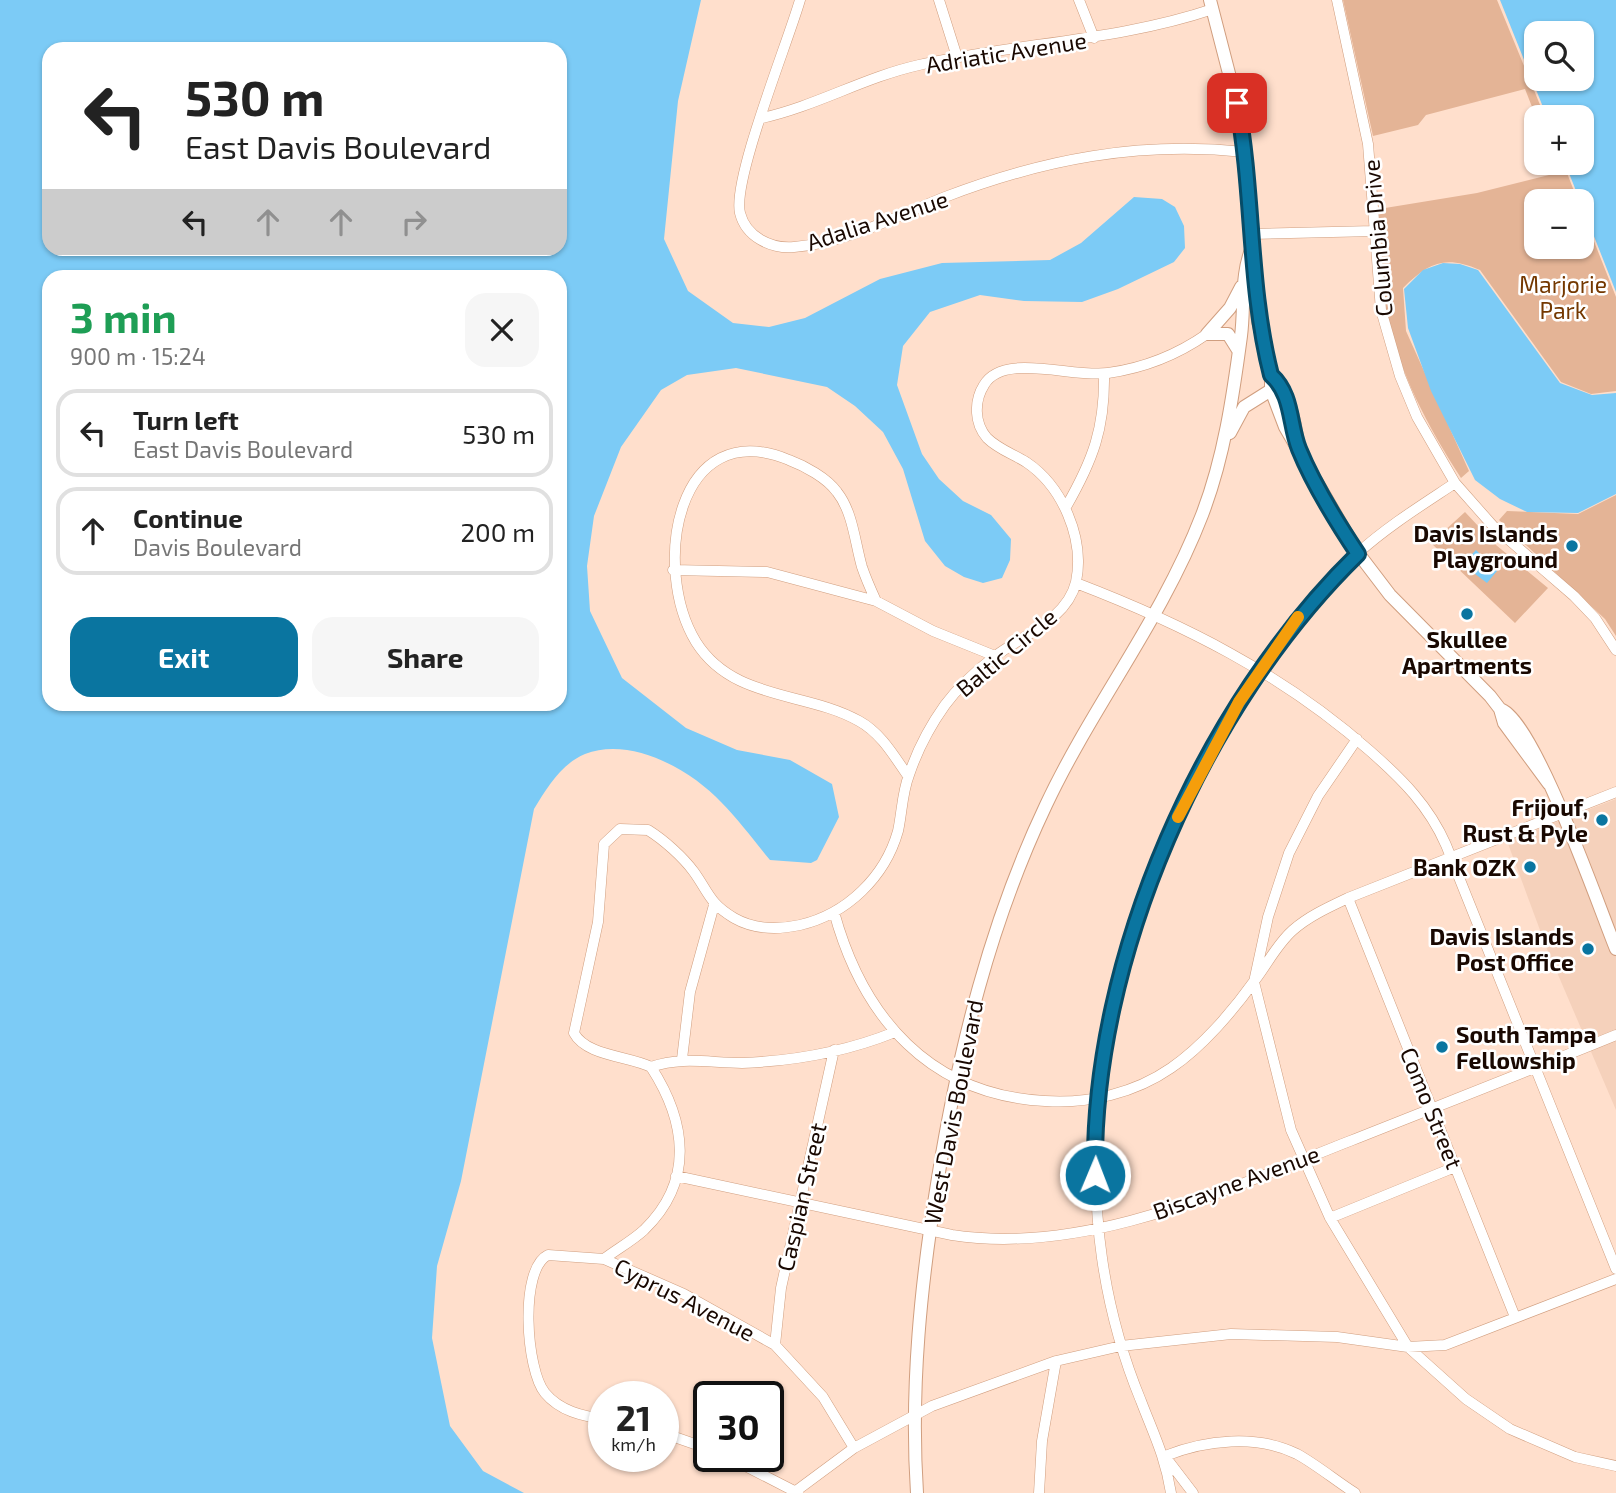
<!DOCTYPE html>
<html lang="en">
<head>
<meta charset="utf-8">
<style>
  body { margin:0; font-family:"Exo 2",sans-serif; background:#f6f6f6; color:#222; height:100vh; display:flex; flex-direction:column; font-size:26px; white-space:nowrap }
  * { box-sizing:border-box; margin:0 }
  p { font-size:23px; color:#767676 }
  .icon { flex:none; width:38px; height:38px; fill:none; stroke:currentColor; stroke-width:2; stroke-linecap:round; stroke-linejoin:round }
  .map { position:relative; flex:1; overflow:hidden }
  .drawer { position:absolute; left:42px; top:270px; width:525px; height:441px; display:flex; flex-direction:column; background:#fff; border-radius:21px; box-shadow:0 2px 5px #0004 }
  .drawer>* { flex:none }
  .guide { position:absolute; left:42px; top:42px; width:525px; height:214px; border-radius:21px; box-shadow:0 2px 5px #0004; background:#fff; color:#222; overflow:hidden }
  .tools { position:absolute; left:1524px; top:21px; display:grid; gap:14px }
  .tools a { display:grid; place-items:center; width:70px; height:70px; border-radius:14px; background:#fff; box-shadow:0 2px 5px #0004; font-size:35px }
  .speed { position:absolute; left:588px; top:1381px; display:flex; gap:14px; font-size:35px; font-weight:700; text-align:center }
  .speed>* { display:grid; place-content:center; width:91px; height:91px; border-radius:50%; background:#fff; box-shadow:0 2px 5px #0004; line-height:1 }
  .speed small { font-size:18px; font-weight:400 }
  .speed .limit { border:4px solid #111; border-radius:10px; background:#fff; color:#111 }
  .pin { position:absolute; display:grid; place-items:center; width:60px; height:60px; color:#fff; margin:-30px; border-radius:14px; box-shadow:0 4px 10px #0006 }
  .me { position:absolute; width:77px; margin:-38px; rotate:1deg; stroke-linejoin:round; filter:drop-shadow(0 0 5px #0008) }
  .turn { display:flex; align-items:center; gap:24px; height:147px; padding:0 28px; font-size:32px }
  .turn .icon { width:91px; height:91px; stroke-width:2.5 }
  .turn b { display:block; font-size:49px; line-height:60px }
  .lanes { display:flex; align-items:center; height:66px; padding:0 28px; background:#0003; justify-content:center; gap:35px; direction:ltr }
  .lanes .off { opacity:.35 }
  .round { display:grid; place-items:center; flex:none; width:74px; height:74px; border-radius:21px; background:#f6f6f6 }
  .headline { display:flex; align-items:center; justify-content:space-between; height:119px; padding:0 28px }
  h1 { font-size:42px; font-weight:700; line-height:52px; color:#1e9e55 }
  .button { display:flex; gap:14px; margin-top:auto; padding:14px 28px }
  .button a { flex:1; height:80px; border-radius:21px; background:#0a75a0; color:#fff; font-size:28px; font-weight:700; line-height:80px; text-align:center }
  .button a+a { background:#f6f6f6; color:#222 }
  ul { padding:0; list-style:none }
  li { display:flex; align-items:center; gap:21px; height:88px; margin:0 14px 10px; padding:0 14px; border:4px solid #e0e0e0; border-radius:21px }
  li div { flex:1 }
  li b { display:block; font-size:26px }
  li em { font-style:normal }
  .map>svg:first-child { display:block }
  .built { fill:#f5d1bb }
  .green { fill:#e4b496 }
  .water { fill:#7ccbf6; fill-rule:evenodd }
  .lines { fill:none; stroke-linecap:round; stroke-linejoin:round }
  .minor-casing { stroke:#d09e7f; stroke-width:11 }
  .tertiary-casing { stroke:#d09e7f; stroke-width:14 }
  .minor { stroke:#fff; stroke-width:10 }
  .tertiary { stroke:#fff; stroke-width:12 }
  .route-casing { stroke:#064c68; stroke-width:18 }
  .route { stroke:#0a75a0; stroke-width:12 }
  .slow { stroke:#f59e0b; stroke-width:12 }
  .poi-dot { fill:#0a75a0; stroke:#fff; stroke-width:2.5 }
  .labels { text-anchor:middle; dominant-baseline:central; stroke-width:5; stroke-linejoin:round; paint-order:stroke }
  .street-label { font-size:23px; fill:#190801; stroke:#fff }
  .park-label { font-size:23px; fill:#743800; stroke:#fff }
  .poi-label { font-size:23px; font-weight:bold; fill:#190801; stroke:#fff; text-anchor:end }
</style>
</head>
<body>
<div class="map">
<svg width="1616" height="1493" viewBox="0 0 1616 1493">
  <rect width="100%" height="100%" fill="#ffdfcc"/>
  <!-- built -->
  <path class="built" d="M1616,799V1110L1547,949L1507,841Z"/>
  <!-- green -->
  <path class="green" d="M1343,0H1497L1545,117H1536L1525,89L1426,115L1418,125L1373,136Z
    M1554,163H1563L1578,201H1536V247H1582V211L1616,297V391L1591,394L1561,382L1480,270C1445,255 1429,262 1403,288L1406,331L1469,471L1461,478C1427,425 1400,374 1386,312C1378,280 1380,242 1379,209L1477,193L1557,173Z
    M1616,495V636L1605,619L1499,520L1507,511L1578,514Z
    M1465,512L1496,545L1548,588L1515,623L1431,543Z"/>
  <!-- water -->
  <path class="water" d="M0,0H701L678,101L664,239L688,291L733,323L769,327L805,318L880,279L942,263L1050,260L1081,243L1134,197L1162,199L1175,207L1184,226L1185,248L1174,262L1118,289L1082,302L1024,301L980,295L930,312L903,346L897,385L922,454L939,479L963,501L991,515L1011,539L1010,560L1002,578L983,583L964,577L945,566L925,541L903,469L883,432L855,406L827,387L736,368L687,375L661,390L621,447L594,516L587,566L590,611L622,678L686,728L737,750L790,760L832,784L839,817L817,860L811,863L770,860C754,841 739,820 721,802C691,770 631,736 585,754C561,764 547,788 534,809L461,1181L437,1266L432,1338L450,1426L483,1471L524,1493H0ZM560,49V248H49V49ZM560,276V704H49V276Z
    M1500,0H1616V292L1565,163H1582V117H1547ZM1536,33H1582V79H1536Z
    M1443,263L1460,264L1478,270L1560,383L1592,395L1616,393V494L1578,513L1527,512L1500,499L1475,480L1431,391L1408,328L1404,289L1423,270Z
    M1476,550L1497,571L1487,583L1462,564Z"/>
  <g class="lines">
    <!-- minor casing -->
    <g class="minor-casing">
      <path id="minor" d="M800,0C788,42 732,180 740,213C746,237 771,249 794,247C846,243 897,216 945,197C1044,159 1139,141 1245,152
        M939,0L957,57
        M1079,0L1094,38
        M1337,0L1368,144L1381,310L1400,376L1417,417L1455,483L1493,526L1574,596L1595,618L1616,650
        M762,118C816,106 865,77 919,65C1017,43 1118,41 1213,9
        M1252,234L1374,231
        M1066,507C1093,460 1105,428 1104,374
        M673,570L767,572L876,601
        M1076,583C1183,624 1283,674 1370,751C1402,779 1429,806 1446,845L1616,1269
        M1357,739L1318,796L1289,853L1268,917L1254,982L1291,1130L1330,1218L1408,1347L1466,1399L1510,1429L1575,1457L1616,1466
        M908,776C894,756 881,733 859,721C806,691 733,701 696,642C651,568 676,413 789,460C805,466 827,478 837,492C853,512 855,543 862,567C866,579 871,590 876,601L933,631L995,656
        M1348,898L1515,1317
        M834,912C863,1018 930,1095 1045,1101C1089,1104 1135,1093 1171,1068C1202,1047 1233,1011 1255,980C1268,963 1277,944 1293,930C1309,916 1329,907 1348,898L1616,792
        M682,1059L690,992L714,905
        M651,1067C682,1056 710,1063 742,1063C793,1061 848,1051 895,1032
        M676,1176L952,1235C1086,1256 1227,1189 1350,1141C1438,1106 1528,1071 1616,1035
        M1330,1218L1455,1167
        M604,1259C617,1249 632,1241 644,1230C695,1181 686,1121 651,1067C629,1056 586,1056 574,1033L598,922L604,844L620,829L648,830C664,840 683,857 694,872C709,893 709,903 734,918C755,930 777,930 800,925C847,914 885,877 898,831C902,813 902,793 909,775C917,751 930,726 945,705C959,686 976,671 994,657C1021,636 1067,620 1076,582C1085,538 1062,486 1026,462C1013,454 998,449 987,438C974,423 974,401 984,385C1003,352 1072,378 1108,373C1144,368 1177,355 1207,334
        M775,1345L781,1288L834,1050
        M604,1419C582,1416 560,1411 545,1393C526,1370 519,1269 548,1255L604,1259L684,1294L775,1345L823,1397L854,1448
        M663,1433L709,1449
        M726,1456L798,1493
        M1165,1456C1205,1440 1257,1434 1297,1454C1317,1465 1336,1481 1355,1493
        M1167,1459L1193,1493
        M796,1491L854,1448L932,1406L1056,1361L1121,1346L1231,1334L1337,1337L1408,1347L1445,1345L1616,1279
        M1039,1493L1042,1441L1056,1361
        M1171,1493C1165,1456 1154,1435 1141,1401C1122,1355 1109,1307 1102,1258C1068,1026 1184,711 1358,553C1388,526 1422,505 1455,483"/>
    </g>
    <!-- tertiary casing -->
    <g class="tertiary-casing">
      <path id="tertiary" d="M1210,0L1240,116L1258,321L1271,375V390L1285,427L1358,553L1390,595L1490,696L1500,709L1504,723L1549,784
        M1207,334L1230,308L1241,287
        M1207,334H1228L1238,350
        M1271,375C1289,392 1295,420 1298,445
        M1230,433L1244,407L1271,390
        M1500,709C1533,717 1600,910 1616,949
        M917,1493C910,1387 921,1282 938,1178C959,1049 990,923 1046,805C1093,705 1162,619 1202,515C1224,458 1233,396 1241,336C1245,305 1240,274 1253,245"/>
    </g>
    <!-- minor -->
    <use href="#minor" class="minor"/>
    <!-- tertiary -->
    <use href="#tertiary" class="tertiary"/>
  </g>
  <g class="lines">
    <!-- route casing -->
    <g class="route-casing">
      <path id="route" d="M1095,1175C1091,958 1204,704 1358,554C1336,521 1314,486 1299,449C1289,424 1293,395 1271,375C1248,285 1254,193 1237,103"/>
    </g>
    <!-- route -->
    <use href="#route" class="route"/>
    <!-- slow -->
    <path class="slow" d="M1178,817L1239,702L1298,617"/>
  </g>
  <!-- markers -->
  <g class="poi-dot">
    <circle cx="1572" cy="546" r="7"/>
    <circle cx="1467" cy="614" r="7"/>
    <circle cx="1602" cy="820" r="7"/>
    <circle cx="1530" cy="867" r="7"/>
    <circle cx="1588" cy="949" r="7"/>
    <circle cx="1442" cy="1047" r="7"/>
  </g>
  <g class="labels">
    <!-- street labels -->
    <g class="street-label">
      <text transform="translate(1006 52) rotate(-9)">Adriatic Avenue</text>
      <text transform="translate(877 220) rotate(-18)">Adalia Avenue</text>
      <text transform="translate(1377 238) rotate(-95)">Columbia Drive</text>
      <text transform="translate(1006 652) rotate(-40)">Baltic Circle</text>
      <text transform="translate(1432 1108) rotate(68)">Como Street</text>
      <text transform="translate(953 1112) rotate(-79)">West Davis Boulevard</text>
      <text transform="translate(1236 1182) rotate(-20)">Biscayne Avenue</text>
      <text transform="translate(801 1197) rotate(-77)">Caspian Street</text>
      <text transform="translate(685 1299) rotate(27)">Cyprus Avenue</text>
    </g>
    <!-- park labels -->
    <g class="park-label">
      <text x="1563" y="284">Marjorie<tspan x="1563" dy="26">Park</tspan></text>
    </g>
    <!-- poi labels -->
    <g class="poi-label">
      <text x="1558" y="533">Davis Islands<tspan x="1558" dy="26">Playground</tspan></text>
      <text x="1467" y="639" text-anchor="middle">Skullee<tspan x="1467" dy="26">Apartments</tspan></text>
      <text x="1588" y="807">Frijouf,<tspan x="1588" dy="26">Rust &amp; Pyle</tspan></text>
      <text x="1516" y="867">Bank OZK</text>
      <text x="1574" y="936">Davis Islands<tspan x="1574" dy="26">Post Office</tspan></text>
      <text x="1456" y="1034" text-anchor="start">South Tampa<tspan x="1456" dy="26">Fellowship</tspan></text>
    </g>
  </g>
</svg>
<div class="tools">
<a><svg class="icon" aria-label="search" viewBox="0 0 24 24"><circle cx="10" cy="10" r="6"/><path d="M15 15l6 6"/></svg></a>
<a>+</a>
<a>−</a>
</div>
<div class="speed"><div>21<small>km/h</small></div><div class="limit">30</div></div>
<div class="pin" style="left:1237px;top:103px;background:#d93025"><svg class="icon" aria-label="arrive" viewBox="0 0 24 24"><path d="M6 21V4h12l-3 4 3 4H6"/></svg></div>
<svg class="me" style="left:1095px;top:1175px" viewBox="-20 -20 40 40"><circle r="17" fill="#0a75a0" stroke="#fff" stroke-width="3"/><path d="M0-11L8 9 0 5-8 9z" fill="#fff"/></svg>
<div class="guide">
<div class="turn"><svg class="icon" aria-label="left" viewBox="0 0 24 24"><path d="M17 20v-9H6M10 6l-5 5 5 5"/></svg><div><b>530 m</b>East Davis Boulevard</div></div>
<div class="lanes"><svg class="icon" aria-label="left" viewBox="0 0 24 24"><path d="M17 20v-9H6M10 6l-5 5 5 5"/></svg><svg class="icon off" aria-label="ahead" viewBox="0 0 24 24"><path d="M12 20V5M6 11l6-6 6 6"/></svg><svg class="icon off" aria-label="ahead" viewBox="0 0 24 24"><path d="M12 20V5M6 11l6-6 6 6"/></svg><svg class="icon off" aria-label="right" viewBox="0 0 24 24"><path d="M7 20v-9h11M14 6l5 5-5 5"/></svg></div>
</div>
<section class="drawer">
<div class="headline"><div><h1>3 min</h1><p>900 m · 15:24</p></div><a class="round"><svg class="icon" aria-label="close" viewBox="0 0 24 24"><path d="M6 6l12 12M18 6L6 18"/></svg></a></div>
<ul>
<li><svg class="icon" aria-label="left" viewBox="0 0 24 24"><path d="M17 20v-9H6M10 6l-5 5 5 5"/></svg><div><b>Turn left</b><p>East Davis Boulevard</p></div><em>530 m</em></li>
<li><svg class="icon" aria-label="ahead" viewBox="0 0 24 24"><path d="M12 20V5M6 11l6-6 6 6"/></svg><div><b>Continue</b><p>Davis Boulevard</p></div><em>200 m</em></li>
</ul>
<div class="button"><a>Exit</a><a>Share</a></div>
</section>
</div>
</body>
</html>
